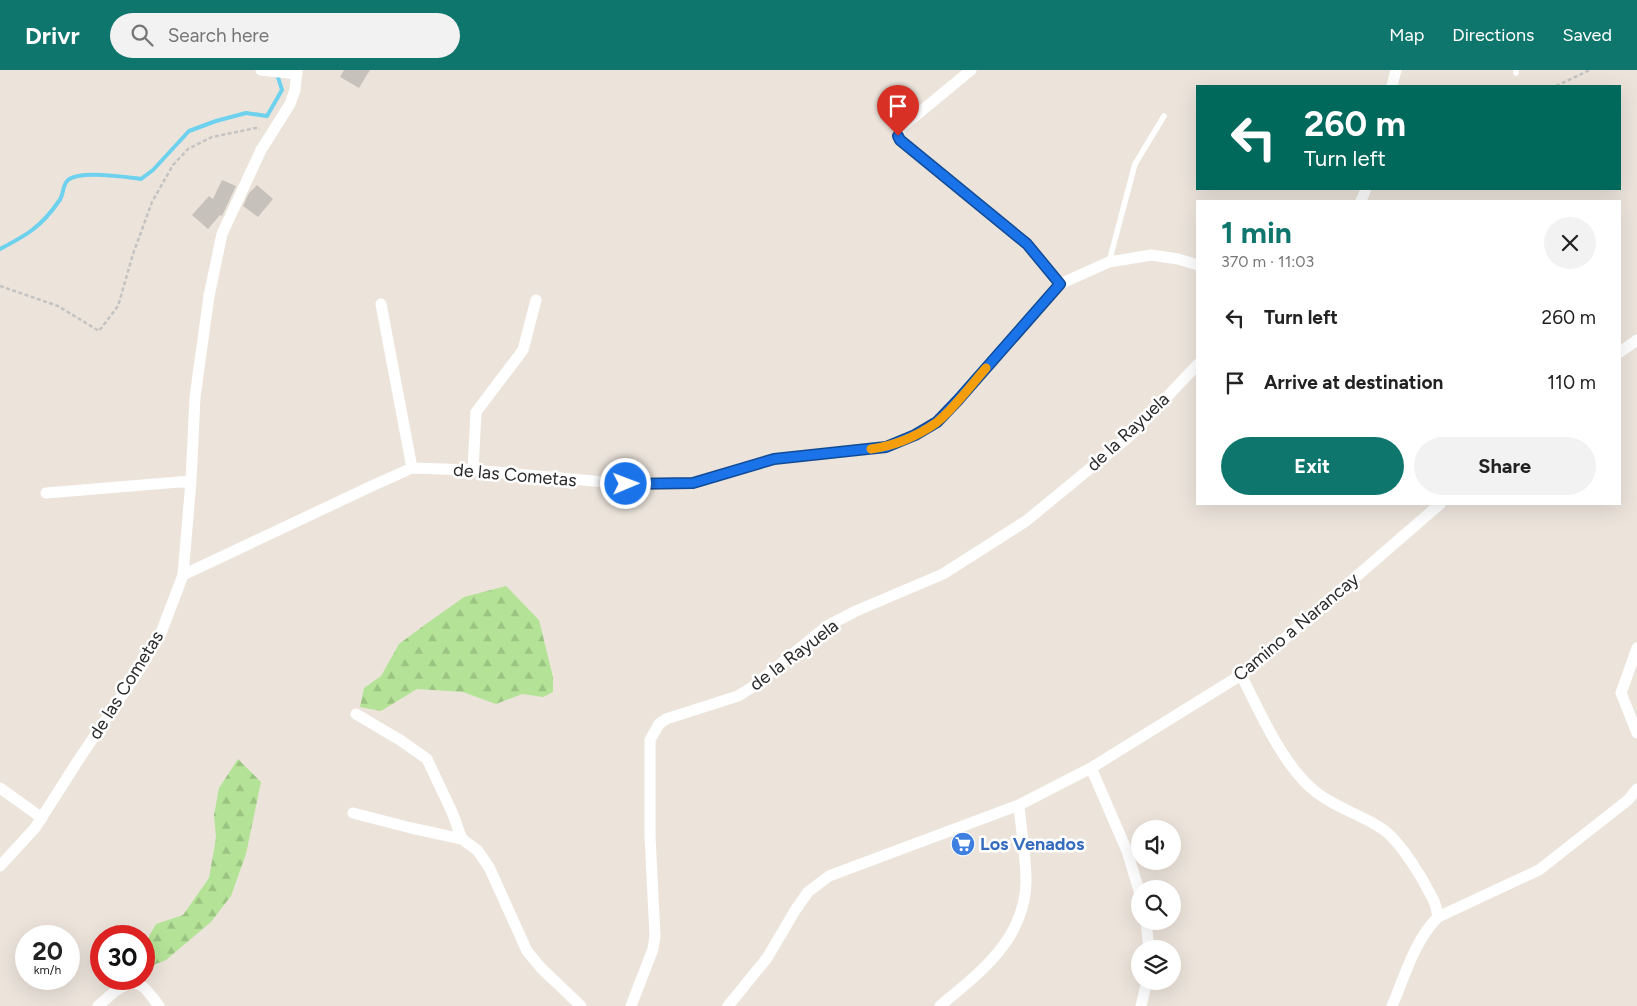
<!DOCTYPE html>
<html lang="en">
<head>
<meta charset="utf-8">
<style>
  body { margin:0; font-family:Figtree,sans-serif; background:#f2f2f2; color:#222; height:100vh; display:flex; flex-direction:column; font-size:19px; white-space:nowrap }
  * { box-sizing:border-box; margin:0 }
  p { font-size:16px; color:#767676 }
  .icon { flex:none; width:28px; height:28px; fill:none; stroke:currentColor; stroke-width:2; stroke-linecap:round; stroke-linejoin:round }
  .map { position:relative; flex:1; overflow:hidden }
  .panel { position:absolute; left:1196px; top:130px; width:425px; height:305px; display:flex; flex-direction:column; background:#fff; border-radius:0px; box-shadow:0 5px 20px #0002 }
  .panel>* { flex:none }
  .guide { position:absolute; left:1196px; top:15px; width:425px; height:105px; border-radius:0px; box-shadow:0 5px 20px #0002; background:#00695c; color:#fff; overflow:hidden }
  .buttons { position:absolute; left:1131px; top:750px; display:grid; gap:10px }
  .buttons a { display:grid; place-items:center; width:50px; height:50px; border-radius:50%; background:#fff; box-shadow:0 5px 20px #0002; font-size:25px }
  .speed { position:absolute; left:15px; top:855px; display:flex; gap:10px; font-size:25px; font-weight:700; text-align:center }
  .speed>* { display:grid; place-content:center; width:65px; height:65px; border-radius:50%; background:#fff; box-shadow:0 5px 20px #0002; line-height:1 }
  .speed small { font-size:12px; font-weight:400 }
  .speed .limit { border:8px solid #d22; background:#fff; color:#111 }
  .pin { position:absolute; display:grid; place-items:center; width:42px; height:42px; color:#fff; margin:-51px -21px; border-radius:50% 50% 50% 0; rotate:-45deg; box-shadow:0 0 5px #0007 }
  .pin .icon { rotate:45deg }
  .me { position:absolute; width:55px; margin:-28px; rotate:89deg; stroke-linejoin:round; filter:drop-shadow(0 0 4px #0008) }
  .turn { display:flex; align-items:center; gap:18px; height:105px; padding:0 25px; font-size:22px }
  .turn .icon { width:65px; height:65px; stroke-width:2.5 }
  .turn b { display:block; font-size:35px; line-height:42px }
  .round { display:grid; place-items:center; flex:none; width:52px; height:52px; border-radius:26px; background:#f2f2f2 }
  .headline { display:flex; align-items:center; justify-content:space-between; height:85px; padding:0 25px }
  h1 { font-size:30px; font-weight:700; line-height:38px; color:#0f766e }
  .button { display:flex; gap:10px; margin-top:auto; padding:10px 25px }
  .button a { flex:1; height:58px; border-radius:30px; background:#0f766e; color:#fff; font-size:20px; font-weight:700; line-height:58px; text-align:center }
  .button a+a { background:#f2f2f2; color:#222 }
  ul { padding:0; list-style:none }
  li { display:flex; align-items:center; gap:15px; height:65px; padding:0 25px }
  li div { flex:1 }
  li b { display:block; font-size:19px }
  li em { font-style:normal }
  header { display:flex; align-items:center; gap:30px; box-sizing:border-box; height:70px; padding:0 25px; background:#0f766e; color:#fff }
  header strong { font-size:24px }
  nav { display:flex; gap:28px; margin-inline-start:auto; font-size:18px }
  .search { width:350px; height:45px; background:#f2f2f2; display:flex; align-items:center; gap:12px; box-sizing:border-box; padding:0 18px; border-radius:28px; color:#767676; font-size:19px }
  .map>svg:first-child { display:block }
  .forest { fill:url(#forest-firs) }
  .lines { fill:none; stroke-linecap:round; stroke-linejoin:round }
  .stream { stroke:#6ed1ee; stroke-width:4 }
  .building { fill:#c7c1bb }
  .path { stroke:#c3c3c3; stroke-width:2.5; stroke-dasharray:4 2.5; stroke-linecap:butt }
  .lane { stroke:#fff; stroke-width:5.5 }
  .street { stroke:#fff; stroke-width:11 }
  .route-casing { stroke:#114b97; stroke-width:12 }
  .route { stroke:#1a73e8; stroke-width:9 }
  .slow { stroke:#f59e0b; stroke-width:9 }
  .labels { text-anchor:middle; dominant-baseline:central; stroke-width:5; stroke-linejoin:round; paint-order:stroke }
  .street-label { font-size:18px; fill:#2a2a2a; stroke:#fff }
  .shop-label { font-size:18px; font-weight:bold; fill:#366cbe; stroke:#fff; text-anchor:start }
</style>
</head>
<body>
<header>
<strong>Drivr</strong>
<div class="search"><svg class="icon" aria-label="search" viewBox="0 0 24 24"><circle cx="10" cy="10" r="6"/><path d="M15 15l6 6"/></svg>Search here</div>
<nav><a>Map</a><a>Directions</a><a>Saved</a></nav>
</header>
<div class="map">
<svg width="1637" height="936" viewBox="0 0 1637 936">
  <defs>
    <pattern id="forest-firs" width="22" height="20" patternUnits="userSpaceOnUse" patternTransform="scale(1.25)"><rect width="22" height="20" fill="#b4e397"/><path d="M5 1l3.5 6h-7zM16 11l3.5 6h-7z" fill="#9bc382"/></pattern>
  </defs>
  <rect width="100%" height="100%" fill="#ece4db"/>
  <!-- forest -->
  <path class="forest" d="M506,516L539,550L553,607V622L543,627L522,624L496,634L463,622L417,619L381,641L360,637L364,618L381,606L399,574L426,554L464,527Z
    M238,689L261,712L246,784L231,826L211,852L166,890L151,896L144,888V875L156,854L183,845L209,808L216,768L214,745L219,718Z"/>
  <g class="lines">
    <!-- stream -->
    <path class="stream" d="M0,179C27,165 41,157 59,131C64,125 62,115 68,110C80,100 126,107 141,109L153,100L189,61L216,51L246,43L267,46L282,20L277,4"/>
  </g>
  <!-- building -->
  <path class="building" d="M344,0H370L359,18L340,7Z
    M222,110L236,116L222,146L220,145L208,159L192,145L209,126L213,129Z
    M257,115L273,129L258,147L243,136L249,123Z"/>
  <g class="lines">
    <!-- path -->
    <path class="path" d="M1556,16L1590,0
      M0,216L58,236L99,261L118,236L133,184L152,132L173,95L188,79L212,67L256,58L260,59"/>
    <!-- lane -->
    <path class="lane" d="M1516,3V0
      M1109,192L1135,94L1164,46"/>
    <!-- street -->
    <path class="street" d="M261,0L297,4
      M971,0L902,57L898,66L900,70L1027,174L1060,214
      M1392,16L1396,0
      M1361,131L1366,119
      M381,234L412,398
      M1620,282L1637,270
      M473,400L476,342L523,280L536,230
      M46,423L191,411
      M183,505L191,411L195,327L209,226L222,164L261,80L290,34L295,20L297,0
      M1637,578L1621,623L1637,663
      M1241,605C1259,640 1280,689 1309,716C1330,736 1358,743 1381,758C1400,770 1423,809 1433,829C1436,835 1437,841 1438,847
      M356,644L400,670L427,689L452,742L462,769
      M1091,698L1127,781L1140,824
      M0,718L42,748
      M353,743L411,758L462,769L477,780L489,797L527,881L541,898L581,936
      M0,796L35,758L81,686L138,602L161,563L183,505L374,415L412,398L473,400L626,414L693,413L774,389L886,377L915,365L937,352L1060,214L1109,192L1151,185L1178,189L1198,195
      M1146,851L1149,879
      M98,936C108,928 125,908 140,915C147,918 154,930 159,936
      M631,936L653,879L655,866L650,766V670L659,654L666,649L738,626L751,618L827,556L856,541L943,504L1026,451L1132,364L1198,294
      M728,936L767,888L796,839L808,822L829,806L1019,735L1091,698L1241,605L1254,595L1440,434
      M940,936C980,902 1025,870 1026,811C1026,786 1021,760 1019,735
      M1141,936L1147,911
      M1392,936C1405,906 1414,871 1438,847L1539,800L1628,730L1637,719"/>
  </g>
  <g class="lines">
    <!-- route casing -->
    <g class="route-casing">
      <path id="route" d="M626,414L693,413L774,389L886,377L915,365L937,352L958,330L1060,214L1027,174L900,70L898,66"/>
    </g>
    <!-- route -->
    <use href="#route" class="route"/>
    <!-- slow -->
    <path class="slow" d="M871,379C894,376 917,366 936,353C953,340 972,314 986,298"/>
  </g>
  <!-- icons -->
  <defs>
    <g id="supermarket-disc" transform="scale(1.25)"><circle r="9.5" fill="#3f7fe0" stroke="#fff"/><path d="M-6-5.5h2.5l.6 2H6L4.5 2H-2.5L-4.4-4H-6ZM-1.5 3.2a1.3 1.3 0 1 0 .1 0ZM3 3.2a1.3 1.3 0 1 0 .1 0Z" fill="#fff"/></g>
  </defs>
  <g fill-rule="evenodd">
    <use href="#supermarket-disc" x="963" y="774"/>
  </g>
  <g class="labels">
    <!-- street labels -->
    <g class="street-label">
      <text transform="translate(1128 362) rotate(-43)">de la Rayuela</text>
      <text transform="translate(515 405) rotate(5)">de las Cometas</text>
      <text transform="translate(1296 557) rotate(-40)">Camino a Narancay</text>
      <text transform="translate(794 585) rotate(-37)">de la Rayuela</text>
      <text transform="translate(126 615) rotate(-58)">de las Cometas</text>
    </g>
    <!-- shop labels -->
    <g class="shop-label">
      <text x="980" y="774">Los Venados</text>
    </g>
  </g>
</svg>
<div class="buttons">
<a><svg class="icon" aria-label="sound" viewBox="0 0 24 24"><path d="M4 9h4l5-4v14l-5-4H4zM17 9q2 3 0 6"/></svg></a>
<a><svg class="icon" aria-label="search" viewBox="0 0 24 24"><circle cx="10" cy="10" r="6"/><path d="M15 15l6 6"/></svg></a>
<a><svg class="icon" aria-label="layers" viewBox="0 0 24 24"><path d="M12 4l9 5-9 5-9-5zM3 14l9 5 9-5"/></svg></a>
</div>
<div class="speed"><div>20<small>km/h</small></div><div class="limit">30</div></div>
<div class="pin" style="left:898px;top:66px;background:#d93025"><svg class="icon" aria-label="arrive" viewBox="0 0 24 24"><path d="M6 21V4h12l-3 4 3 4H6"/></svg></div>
<svg class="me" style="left:626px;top:414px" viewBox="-20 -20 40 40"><circle r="17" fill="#1a73e8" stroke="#fff" stroke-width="3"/><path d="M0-11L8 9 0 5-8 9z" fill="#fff"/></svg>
<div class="guide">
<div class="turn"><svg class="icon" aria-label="left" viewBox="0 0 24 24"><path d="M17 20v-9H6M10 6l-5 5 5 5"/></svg><div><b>260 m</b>Turn left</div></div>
</div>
<section class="panel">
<div class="headline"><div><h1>1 min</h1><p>370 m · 11:03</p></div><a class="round"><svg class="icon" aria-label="close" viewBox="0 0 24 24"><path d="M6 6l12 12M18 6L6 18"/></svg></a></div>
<ul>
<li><svg class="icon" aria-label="left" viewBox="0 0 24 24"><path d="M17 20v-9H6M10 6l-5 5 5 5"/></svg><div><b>Turn left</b></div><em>260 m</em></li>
<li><svg class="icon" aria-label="arrive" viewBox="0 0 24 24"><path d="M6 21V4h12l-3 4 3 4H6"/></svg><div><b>Arrive at destination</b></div><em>110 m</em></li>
</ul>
<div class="button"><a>Exit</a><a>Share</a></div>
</section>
</div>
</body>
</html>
